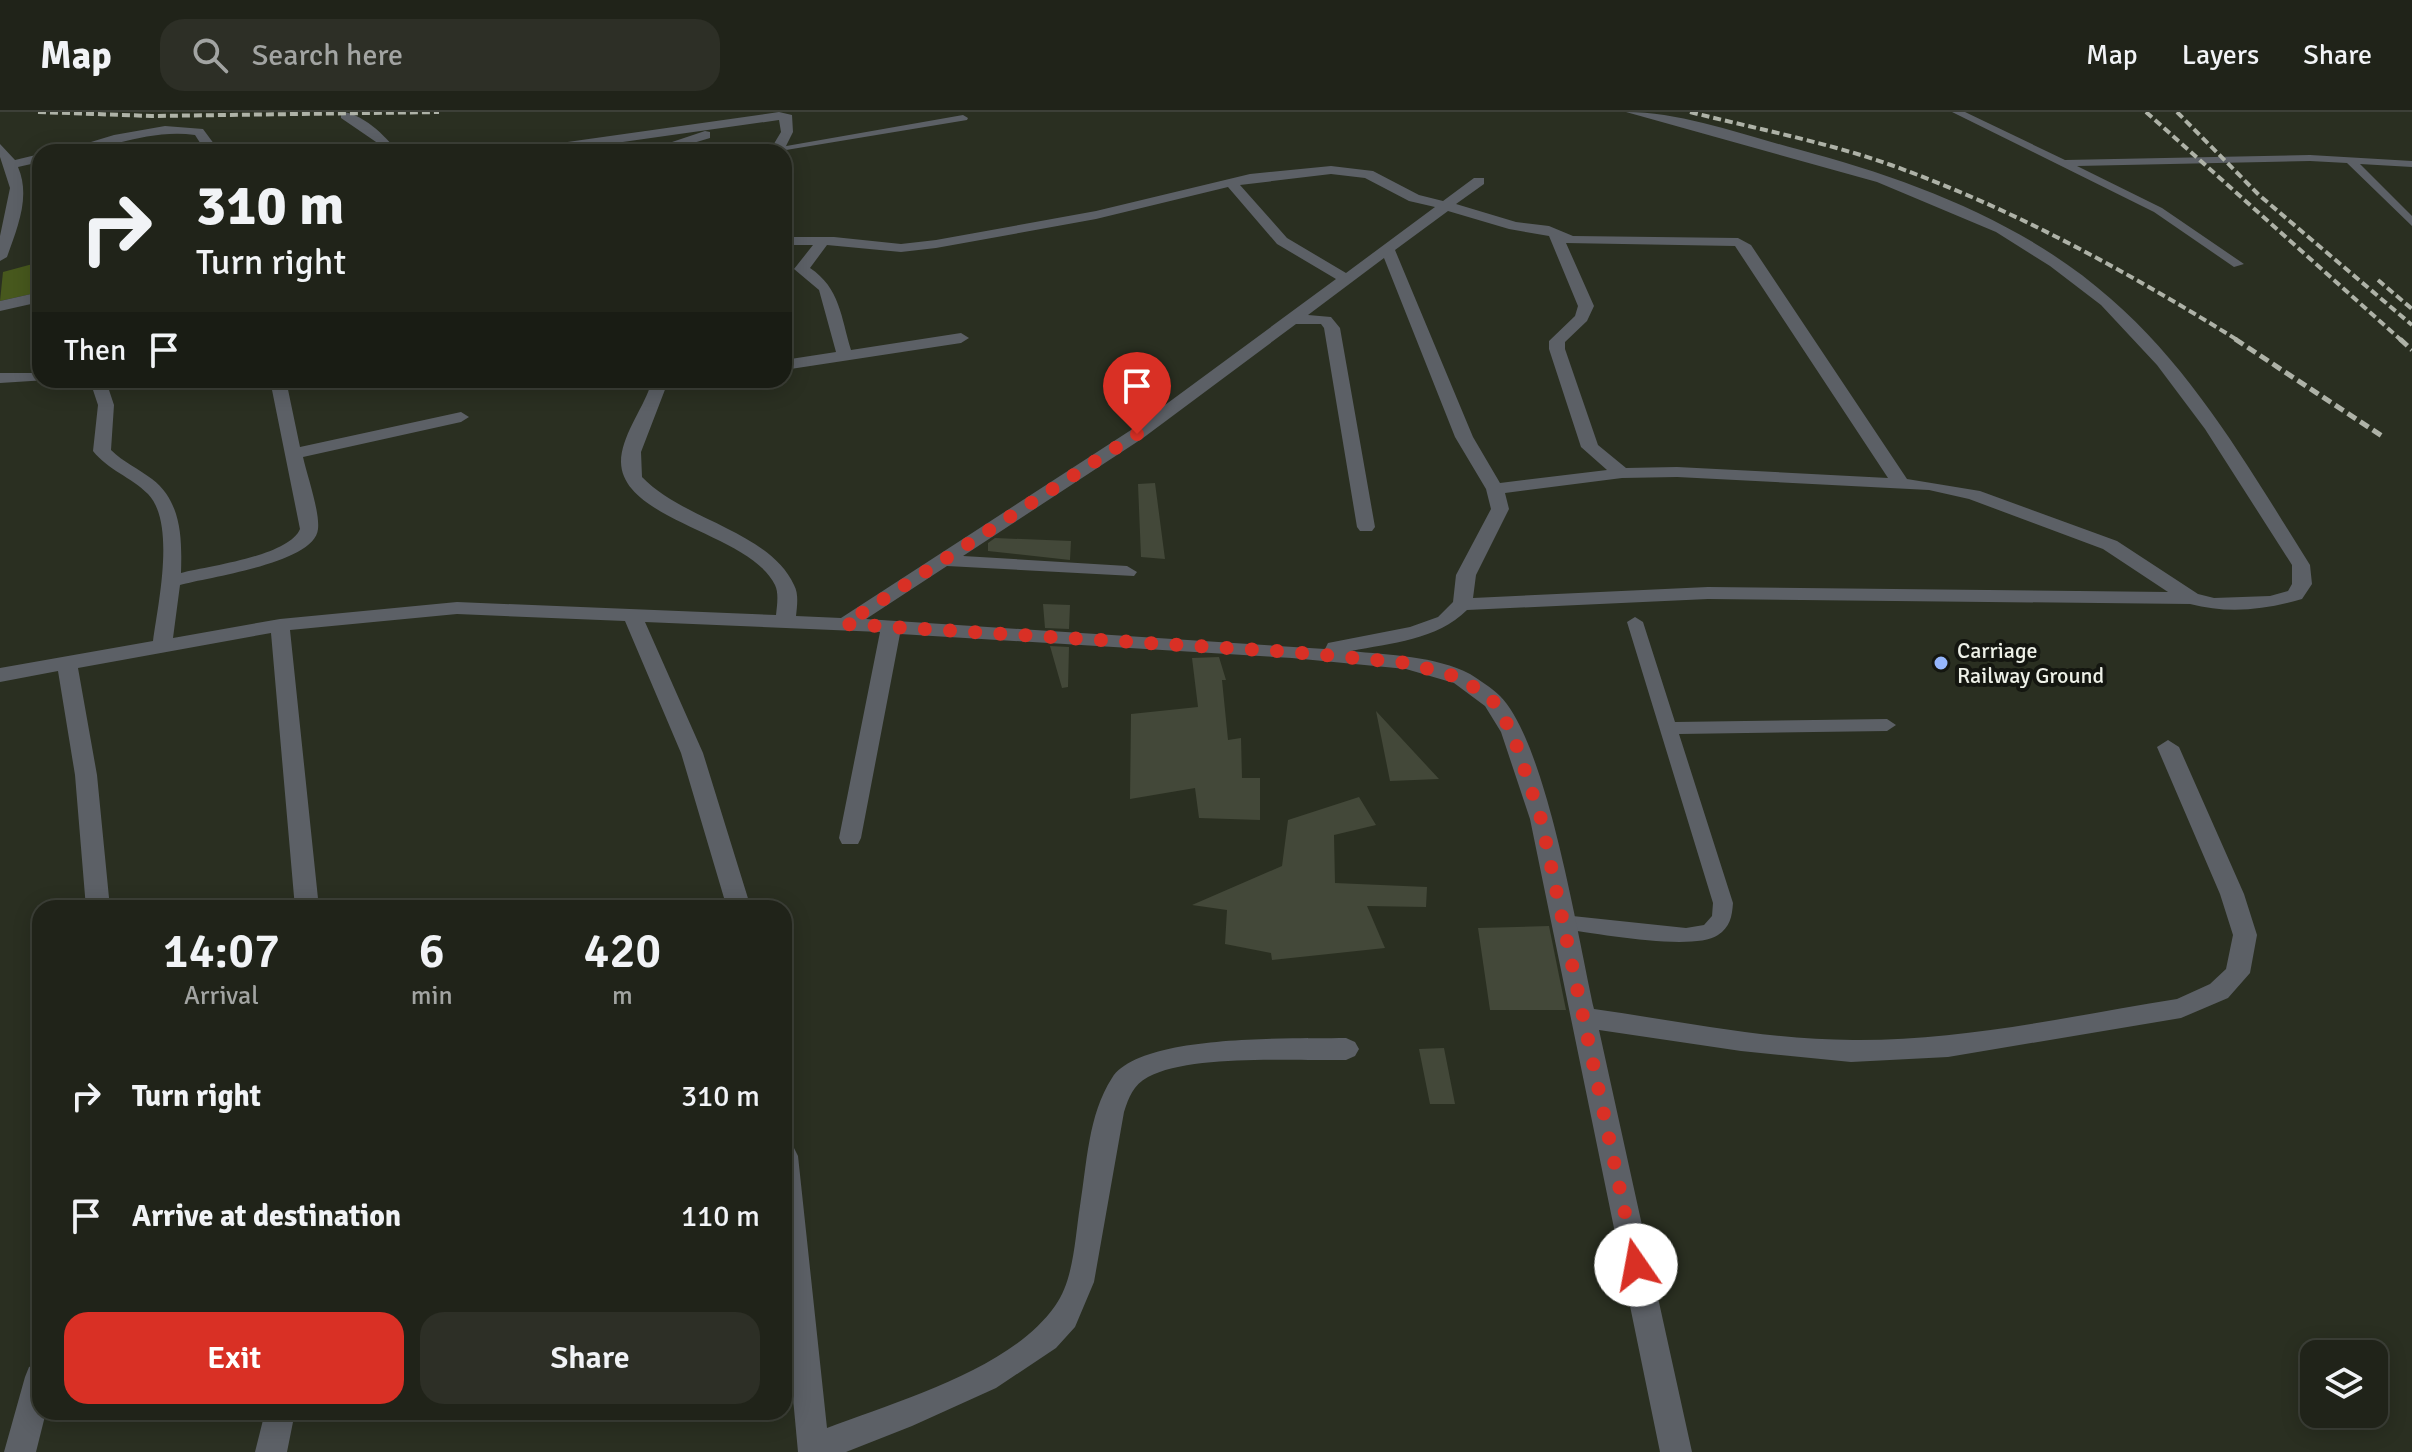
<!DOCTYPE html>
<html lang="en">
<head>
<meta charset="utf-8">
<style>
  body { margin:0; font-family:Signika,sans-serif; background:#2d2f26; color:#f1f3f6; height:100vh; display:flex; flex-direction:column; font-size:30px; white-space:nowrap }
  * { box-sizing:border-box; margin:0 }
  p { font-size:26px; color:#a2a4a2 }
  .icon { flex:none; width:44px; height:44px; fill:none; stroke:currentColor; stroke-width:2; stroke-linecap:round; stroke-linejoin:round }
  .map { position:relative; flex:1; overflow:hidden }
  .side { position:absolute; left:32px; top:788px; width:760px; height:520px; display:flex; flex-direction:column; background:#202319; border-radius:24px; box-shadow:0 4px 20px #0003,0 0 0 2px #3d4038 }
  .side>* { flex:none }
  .banner { position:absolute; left:32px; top:32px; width:760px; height:244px; border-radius:24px; box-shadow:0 4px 20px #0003,0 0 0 2px #3d4038; background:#202319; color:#f1f3f6; overflow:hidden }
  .controls { position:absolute; left:2300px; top:1228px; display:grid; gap:16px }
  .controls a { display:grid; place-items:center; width:88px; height:88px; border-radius:16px; background:#202319; box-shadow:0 4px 20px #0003,0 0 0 2px #3d4038; font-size:40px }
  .pin { position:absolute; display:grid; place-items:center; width:68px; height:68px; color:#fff; margin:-82px -34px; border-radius:50% 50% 50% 0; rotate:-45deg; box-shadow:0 0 8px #0007 }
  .pin .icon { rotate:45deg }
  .me { position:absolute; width:88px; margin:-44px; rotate:348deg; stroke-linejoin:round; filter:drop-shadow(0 0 6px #0008) }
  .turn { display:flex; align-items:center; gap:28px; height:168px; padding:0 32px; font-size:36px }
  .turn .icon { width:104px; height:104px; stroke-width:2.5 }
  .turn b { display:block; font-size:56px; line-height:68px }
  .then { display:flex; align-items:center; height:76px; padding:0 32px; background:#0003; gap:16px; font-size:30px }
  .eta { display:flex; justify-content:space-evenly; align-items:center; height:136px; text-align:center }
  .eta b { font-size:48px; font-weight:600; line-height:56px }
  .primary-button { display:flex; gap:16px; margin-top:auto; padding:16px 32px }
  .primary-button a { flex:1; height:92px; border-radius:24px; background:#d93025; color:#fff; font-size:32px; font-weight:600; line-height:92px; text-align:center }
  .primary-button a+a { background:#2d2f26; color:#f1f3f6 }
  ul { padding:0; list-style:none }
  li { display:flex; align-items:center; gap:24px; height:120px; padding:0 32px }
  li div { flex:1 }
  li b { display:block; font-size:30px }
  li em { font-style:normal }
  header { display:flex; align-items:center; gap:48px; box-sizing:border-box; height:112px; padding:0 40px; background:#202319; border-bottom:2px solid #3d4038 }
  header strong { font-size:38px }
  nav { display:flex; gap:44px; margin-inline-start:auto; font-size:28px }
  .search { width:560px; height:72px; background:#2d2f26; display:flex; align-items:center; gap:20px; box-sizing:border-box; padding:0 28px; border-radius:24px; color:#a2a4a2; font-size:30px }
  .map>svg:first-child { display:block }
  .green { fill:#47581d }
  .building { fill:#434839 }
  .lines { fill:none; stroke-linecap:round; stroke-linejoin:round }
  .service { fill:#5c6066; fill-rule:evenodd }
  .minor { fill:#5c6066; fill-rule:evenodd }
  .rail-far1 { stroke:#aeb2a7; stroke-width:4; stroke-dasharray:8 4; stroke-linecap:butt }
  .rail { stroke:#aeb2a7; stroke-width:5; stroke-dasharray:10 5; stroke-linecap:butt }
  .route { stroke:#d93025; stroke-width:14; stroke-dasharray:0 25.2 }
  .poi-dot { fill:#95b6fd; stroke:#141610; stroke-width:3 }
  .labels { text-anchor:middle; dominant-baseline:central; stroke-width:8; stroke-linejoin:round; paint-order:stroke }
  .poi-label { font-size:22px; fill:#eef1e8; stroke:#141610; text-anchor:start }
</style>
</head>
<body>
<header>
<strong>Map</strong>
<div class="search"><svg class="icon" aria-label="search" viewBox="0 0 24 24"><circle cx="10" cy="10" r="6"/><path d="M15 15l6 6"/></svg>Search here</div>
<nav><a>Map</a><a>Layers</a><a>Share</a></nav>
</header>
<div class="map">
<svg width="2412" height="1340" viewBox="0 0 2412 1340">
  <rect width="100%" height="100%" fill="#2a2f21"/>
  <!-- green -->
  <path class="green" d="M40,150V180L0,189L3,160Z"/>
  <!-- building -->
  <path class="building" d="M1155,371L1165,447L1141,445L1138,372Z
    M995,426L1071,429L1070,448L988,439V431Z
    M1043,492L1070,493L1069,517L1045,516Z
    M1050,534L1069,535L1068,575L1062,576Z
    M1219,545L1226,568H1222L1228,628L1241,626L1242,666H1260V708L1199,706L1195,676L1130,687L1131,602L1198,595L1192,546Z
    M1376,599L1439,667L1390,669Z
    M1359,685L1376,713L1334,723L1335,771L1427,775L1426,795L1367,794L1385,836L1272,848L1271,841L1225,832L1227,798L1192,793L1282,754L1288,708Z
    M1549,814L1566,898H1490L1478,816Z
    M1444,936L1455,992H1430L1419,937Z"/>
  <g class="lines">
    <!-- service -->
    <path class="service" d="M1952,0H1965L2065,48L2310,43L2412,49V55L2360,52L2412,104V114L2347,51L2310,49L2077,54L2162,96L2244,152L2234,155L2154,100Z
      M963,3L968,6L967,8L780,39L775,36Z
      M1635,505L1643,510L1675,610L1887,607L1896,613L1887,619L1679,622L1733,791C1732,805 1730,815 1718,823C1693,840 1595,821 1563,817L1556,815L1553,810L1556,805L1563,803L1686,816L1704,813L1712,804L1713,791L1627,510Z"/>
    <!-- minor -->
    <path class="minor" d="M341,0C360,0 387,24 397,40H383L379,32L341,6Z
      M779,0L792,3L793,20L783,40H769L781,20L779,8L552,40H518L525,36Z
      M1626,0C1682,0 1743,23 1797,37C1909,67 2023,109 2111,187C2195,260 2252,361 2310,453L2312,472L2302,487C2265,498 2228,502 2190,492L1708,487L1467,498C1437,528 1391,531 1351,539C1388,543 1436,544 1470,562C1479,568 1492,576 1500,584C1547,631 1578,826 1594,897C1679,909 1767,928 1853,928C1962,929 2070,904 2177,887L2210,872L2226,857L2233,823L2220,782L2157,635L2168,628L2179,635L2244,782L2257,823L2250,861L2228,886L2181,906L1948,945L1851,950L1741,939L1599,918L1692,1340H1660L1530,707L1501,620L1485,594L1454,571L1406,557L1292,546L900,522L861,726L858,732H842L839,726L880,520L645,510L703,641L751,796H727L681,641L625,509L457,502L290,518L319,796H295L271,521L78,556L97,663L110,796H86L75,663L58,559L0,570V556L153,529C158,492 176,411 148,382C131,365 108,358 93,339L98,293L93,278L56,271L54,268H168L160,273L109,278L114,293L111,338C123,350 139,357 152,367C182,390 182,427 181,461C209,454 289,444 300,417L270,268H286L300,335L461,300L469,305L461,310L303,345C307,363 320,400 318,417C315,451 209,465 180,473L173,526L280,507L457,490L776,503C777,494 779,481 775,473C750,421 622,409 621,350C621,325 642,298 650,275L646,268H662L666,275L641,340L642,365C683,408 769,419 794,473C799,482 797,494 796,504L841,506L1131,318L1336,167L1277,132L1228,75L1096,107L936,136L901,140L827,133L810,156C840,176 841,205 851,238L961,221L969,226L961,231L784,258V248L836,240L819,178L794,157L813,133H784V125H834L901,132L936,128L1096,99L1250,62L1331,54L1373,59L1419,83L1443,89L1474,66H1484V72L1456,92L1516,110L1549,114L1573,124L1738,126L1751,133L1907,367L1980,379L2117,429L2198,482L2214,486L2270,484L2288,479L2292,472V453L2205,317L2157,253L2101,193L2050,154L1996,120L1877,70ZM1331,62L1365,66L1409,89L1435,95L1346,161L1287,126L1240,73ZM1448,99L1509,117L1549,124L1578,194L1575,204L1549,229V237L1581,335L1607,358L1500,371L1473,325L1395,138ZM1566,131L1735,134L1888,366L1677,355L1626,356L1598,333L1565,237V230L1587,209L1594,194ZM1384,146L1455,325L1486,377L1491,397L1456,463L1453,490L1438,505L1410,515L1328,531L1325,537L866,507L947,454L1134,464L1137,460L1127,454L963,444L1143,326L1296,212H1321L1324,216L1357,415L1360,419H1372L1375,415L1340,216L1331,205L1308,203ZM1677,365L1929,378L1969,387L2103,437L2168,480L1708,475L1473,486L1476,463L1509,397L1505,381L1622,366Z
      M165,14L203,17L220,40H206L195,23C147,16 105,40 58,40L114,23Z
      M705,19L710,20V26L663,40H642Z
      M0,32L15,48L40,42V50L18,55C31,85 17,116 7,145L0,149V124L10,76L0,45Z
      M40,180V190L0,199V189Z
      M0,261H40V268H47L0,271Z
      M1346,926L1355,930L1359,937L1355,944L1346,948C1296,949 1191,942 1148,965C1133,973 1129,985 1124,1000L1094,1170L1075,1215L1056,1236L996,1276L912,1314L846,1340H798L784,1189V1032L794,1036L798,1044L827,1316C897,1289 1010,1258 1055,1194C1074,1168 1075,1125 1080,1094C1087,1052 1088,1003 1112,966C1140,921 1296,927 1346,926Z
      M40,1250V1300H46L36,1340H4L25,1265L29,1255Z
      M265,1300H295L287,1340H255Z"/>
    <!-- rail-far1 -->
    <path class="rail-far1" d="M38,0L152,4L439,0
      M1690,0C1757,17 1826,30 1891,53C2014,97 2128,160 2239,229
      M2146,0L2402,229
      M2177,0L2259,83L2412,213
      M2378,168L2412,197"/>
    <!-- rail -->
    <path class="rail" d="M2235,227L2382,324
      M2400,227L2412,238"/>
  </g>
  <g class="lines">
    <!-- route -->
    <path class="route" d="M1137,322L845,512L1292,540L1407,551L1461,566L1493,589L1512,620L1541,707L1636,1153"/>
  </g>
  <!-- markers -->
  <circle class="poi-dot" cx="1941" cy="551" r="8"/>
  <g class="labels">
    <!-- poi labels -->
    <g class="poi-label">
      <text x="1957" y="538">Carriage<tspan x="1957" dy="25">Railway Ground</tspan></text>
    </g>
  </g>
</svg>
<div class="controls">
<a><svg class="icon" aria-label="layers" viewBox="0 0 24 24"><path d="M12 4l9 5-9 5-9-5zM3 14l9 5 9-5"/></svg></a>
</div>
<div class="pin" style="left:1137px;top:322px;background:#d93025"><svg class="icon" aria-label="arrive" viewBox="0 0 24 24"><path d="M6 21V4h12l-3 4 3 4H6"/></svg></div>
<svg class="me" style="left:1636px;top:1153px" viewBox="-20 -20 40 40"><circle r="19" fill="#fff"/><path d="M0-13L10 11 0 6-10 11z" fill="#d93025"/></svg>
<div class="banner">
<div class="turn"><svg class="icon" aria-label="right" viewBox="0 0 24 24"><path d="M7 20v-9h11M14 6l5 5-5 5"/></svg><div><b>310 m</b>Turn right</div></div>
<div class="then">Then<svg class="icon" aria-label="arrive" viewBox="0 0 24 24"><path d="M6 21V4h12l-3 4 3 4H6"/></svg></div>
</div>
<section class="side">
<div class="eta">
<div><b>14:07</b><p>Arrival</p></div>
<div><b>6</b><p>min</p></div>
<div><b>420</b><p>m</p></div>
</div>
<ul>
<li><svg class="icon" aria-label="right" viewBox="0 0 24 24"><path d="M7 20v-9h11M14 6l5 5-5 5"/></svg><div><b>Turn right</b></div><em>310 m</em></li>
<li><svg class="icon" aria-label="arrive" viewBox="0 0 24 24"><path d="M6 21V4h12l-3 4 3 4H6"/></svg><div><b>Arrive at destination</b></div><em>110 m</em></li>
</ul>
<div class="primary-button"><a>Exit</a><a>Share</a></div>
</section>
</div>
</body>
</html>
